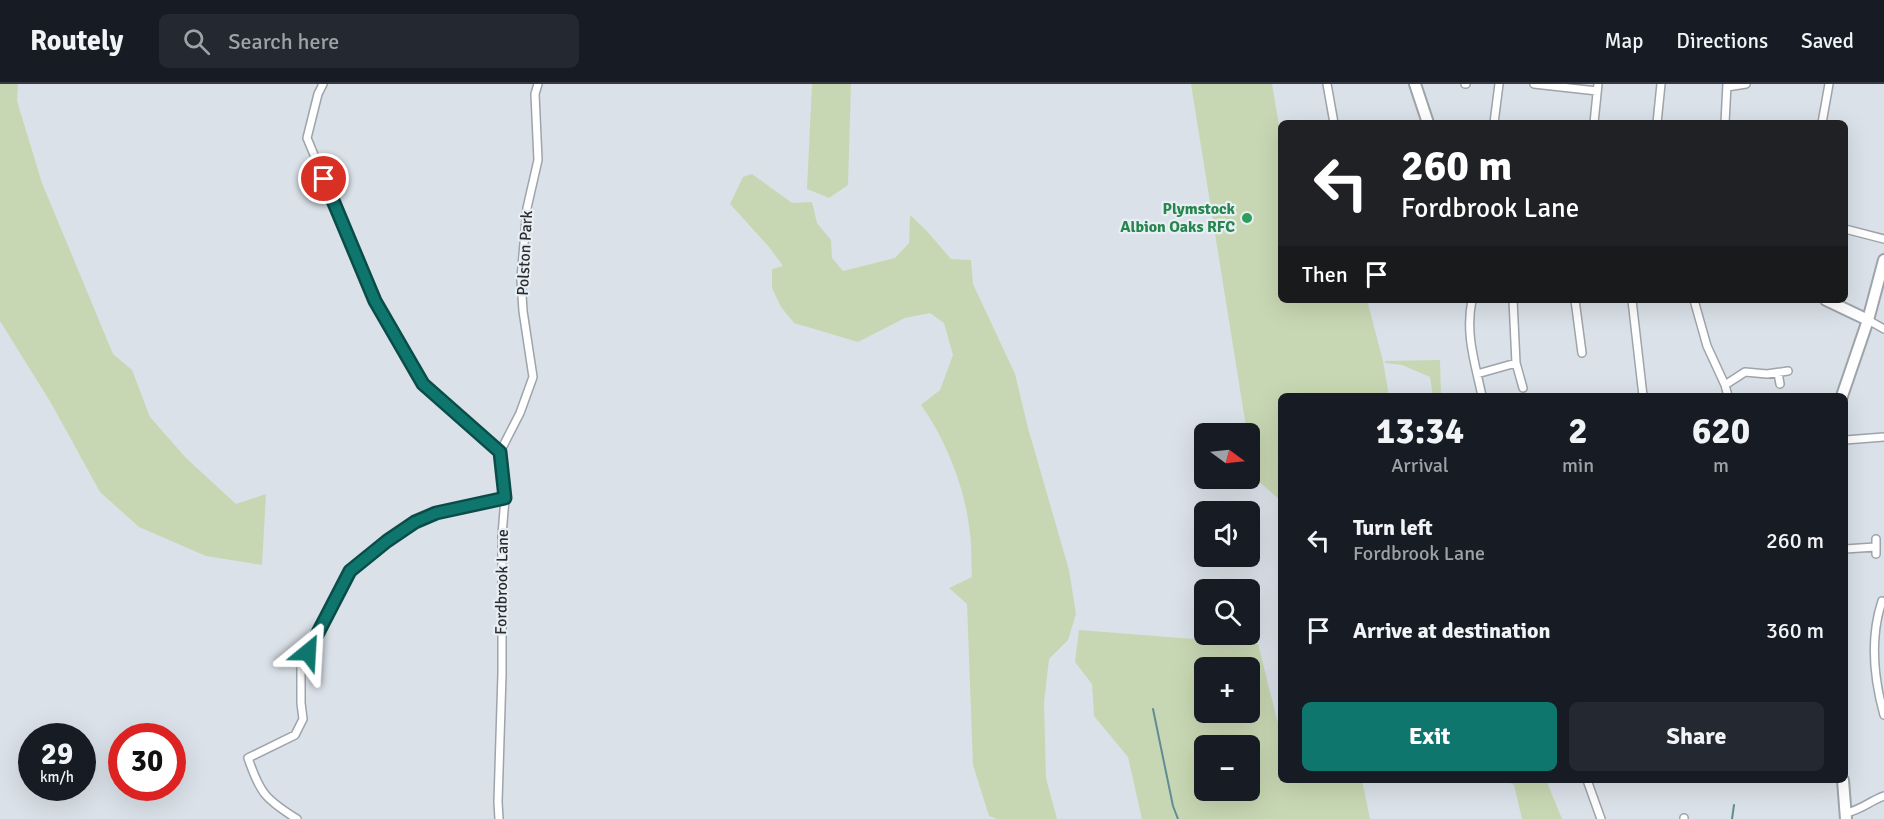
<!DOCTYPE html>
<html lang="en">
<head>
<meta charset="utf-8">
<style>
  body { margin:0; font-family:Signika,sans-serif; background:#242831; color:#f1f3f6; height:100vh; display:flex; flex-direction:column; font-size:22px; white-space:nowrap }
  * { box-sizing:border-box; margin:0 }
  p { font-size:20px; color:#9ea1a6 }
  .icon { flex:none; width:33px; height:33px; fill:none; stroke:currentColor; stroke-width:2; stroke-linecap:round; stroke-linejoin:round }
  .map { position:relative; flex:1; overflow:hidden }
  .side { position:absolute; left:1278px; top:309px; width:570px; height:390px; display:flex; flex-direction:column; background:#171b24; border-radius:9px; box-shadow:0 6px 24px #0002 }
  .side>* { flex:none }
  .top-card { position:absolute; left:1278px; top:36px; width:570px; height:183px; border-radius:9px; box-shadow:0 6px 24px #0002; background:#202124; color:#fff; overflow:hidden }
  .needle { width:39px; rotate:105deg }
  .controls { position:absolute; left:1194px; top:339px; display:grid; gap:12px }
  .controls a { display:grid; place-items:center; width:66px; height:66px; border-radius:9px; background:#171b24; box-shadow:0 6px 24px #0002; font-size:30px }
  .speed { position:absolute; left:18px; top:639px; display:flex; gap:12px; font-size:30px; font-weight:700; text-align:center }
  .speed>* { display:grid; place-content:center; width:78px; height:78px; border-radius:50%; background:#171b24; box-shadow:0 6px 24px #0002; line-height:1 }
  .speed small { font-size:15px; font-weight:400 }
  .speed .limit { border:9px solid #d22; background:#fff; color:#111 }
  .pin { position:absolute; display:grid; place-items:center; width:51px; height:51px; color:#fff; margin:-26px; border:3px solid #fff; border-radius:50%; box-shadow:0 2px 6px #0007 }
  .me { position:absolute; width:66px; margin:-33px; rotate:27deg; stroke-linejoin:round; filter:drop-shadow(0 0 4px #0008) }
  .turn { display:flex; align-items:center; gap:21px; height:126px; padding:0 24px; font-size:27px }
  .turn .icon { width:78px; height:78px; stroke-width:2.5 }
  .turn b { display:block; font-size:42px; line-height:51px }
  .then { display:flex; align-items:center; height:57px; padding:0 24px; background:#0003; gap:12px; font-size:22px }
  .eta { display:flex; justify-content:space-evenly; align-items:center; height:102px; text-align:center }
  .eta b { font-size:36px; font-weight:800; line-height:42px }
  .button { display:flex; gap:12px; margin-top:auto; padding:12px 24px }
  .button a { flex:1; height:69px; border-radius:9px; background:#0f766e; color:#fff; font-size:24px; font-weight:800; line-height:69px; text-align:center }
  .button a+a { background:#242831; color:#f1f3f6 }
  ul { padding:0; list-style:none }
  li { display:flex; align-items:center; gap:18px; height:90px; padding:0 24px }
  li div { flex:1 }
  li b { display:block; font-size:22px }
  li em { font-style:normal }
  header { display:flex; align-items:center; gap:36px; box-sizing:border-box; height:84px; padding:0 30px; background:#171b24; border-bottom:2px solid #363941 }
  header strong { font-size:28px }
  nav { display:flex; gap:33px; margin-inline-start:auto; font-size:21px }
  .search { width:420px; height:54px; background:#242831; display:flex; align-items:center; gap:15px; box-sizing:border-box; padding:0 21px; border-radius:9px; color:#9ea1a6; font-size:22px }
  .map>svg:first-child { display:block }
  .green { fill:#c8d7b3; fill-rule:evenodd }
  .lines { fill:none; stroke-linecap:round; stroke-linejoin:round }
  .stream { stroke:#618c94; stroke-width:2 }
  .street-casing { stroke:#9da4aa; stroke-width:10 }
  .secondary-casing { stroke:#9da4aa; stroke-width:14 }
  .street { stroke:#fff; stroke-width:7 }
  .secondary { stroke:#fff; stroke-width:10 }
  .route-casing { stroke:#0a4d48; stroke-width:15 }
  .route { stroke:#0f766e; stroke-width:10 }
  .leisure-dot { fill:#2e9e5b; stroke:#e7eff5; stroke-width:2 }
  .labels { text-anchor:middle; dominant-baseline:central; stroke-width:4.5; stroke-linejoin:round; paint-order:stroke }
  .leisure-label { font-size:16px; font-weight:bold; fill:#27864d; stroke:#e7eff5; text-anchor:end }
  .street-label { font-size:16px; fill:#292b2e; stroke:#e7eff5 }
</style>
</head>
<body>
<header>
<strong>Routely</strong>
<div class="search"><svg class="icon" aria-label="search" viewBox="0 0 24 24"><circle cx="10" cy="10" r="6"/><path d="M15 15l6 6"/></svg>Search here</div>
<nav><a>Map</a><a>Directions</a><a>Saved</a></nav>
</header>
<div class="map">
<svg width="1884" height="735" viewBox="0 0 1884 735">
  <rect width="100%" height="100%" fill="#dae1e8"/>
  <!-- green -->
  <path class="green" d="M0,0H18L17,17L42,99L113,270L132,286L150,333L186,374L236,420L266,410L262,481L206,472L139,443L100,408L51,319L0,237Z
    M812,0H851L848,101L829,114L807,105Z
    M1191,0H1272L1281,53V216H1367L1383,277L1389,312H1281V417L1255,394L1250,350L1247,349Z
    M752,90L792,119L812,118L817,139L831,156L832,174L843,187L895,174L909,159L910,131L926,146L951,175L971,176L973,200L1015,290L1028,344L1069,486L1076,530L1068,556L1049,575L1044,619L1046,694L1057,735H997L989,732L973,681L967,520L949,504L972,493C971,476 972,459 969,442C964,402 945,354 921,321L940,306L953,271L944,239L930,229L905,234L858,258L794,239L781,223L772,204V185L783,182L769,163L730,120L743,93Z
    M1440,276L1441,312H1433L1430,293L1402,281L1385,279V277Z
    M1079,546L1258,560L1281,651V696H1362L1370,735H1142L1128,673L1094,632L1092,600L1075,578ZM1204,584H1250V628H1204ZM1204,662H1250V706H1204Z
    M1505,696H1546L1562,735H1522L1514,701Z"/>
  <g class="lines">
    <!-- stream -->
    <path class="stream" d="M1153,625L1173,722L1178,735
      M1732,735L1734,721"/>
    <!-- street casing -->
    <g class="street-casing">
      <path id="street" d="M323,0L318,10L307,54L375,217L423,300L500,368L505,414L502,451V590L498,718L499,735
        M1327,0L1334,39
        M1465,0H1466
        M1534,0L1597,7
        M1727,3L1746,0
        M1494,39L1499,0
        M1594,39L1598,0
        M1657,39L1661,0
        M1725,39L1727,0
        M1822,39L1829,0
        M1845,145L1884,155
        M1472,216C1465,250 1475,279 1482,312
        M1513,216L1516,279L1523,304
        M1575,216L1582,269
        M1632,216L1643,312
        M1694,216L1707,262L1725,301L1728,312
        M1868,236L1884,245
        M1778,289L1780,300
        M1477,290L1516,279
        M1725,301L1745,288L1767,290L1788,287
        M1845,356L1884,353
        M500,368L520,329L533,293L523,227L521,195L527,124L538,76L535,10L538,0
        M1845,465L1875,463
        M1876,470V455
        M1882,517C1870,553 1874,595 1884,631
        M1587,696L1601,735
        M1846,729C1861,726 1870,717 1884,712
        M1684,734V735
        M297,735C265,715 260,709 248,674L295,651L303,635L301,619V583L350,487L387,457L415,438L436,429L505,414"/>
    </g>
    <!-- secondary casing -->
    <g class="secondary-casing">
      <path id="secondary" d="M1415,0L1428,39
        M1826,216L1868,236
        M1842,312L1868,236L1884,176
        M1843,696L1846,735"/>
    </g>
    <!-- street -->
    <use href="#street" class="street"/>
    <!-- secondary -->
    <use href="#secondary" class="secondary"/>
  </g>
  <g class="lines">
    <!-- route casing -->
    <g class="route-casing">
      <path id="route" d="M308,568L350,487L387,457L415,438L436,429L505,414L500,368L423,300L375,217L324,95"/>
    </g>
    <!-- route -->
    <use href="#route" class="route"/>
  </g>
  <!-- markers -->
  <circle class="leisure-dot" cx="1247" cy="134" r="6"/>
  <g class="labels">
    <!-- leisure labels -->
    <g class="leisure-label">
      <text x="1235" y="125">Plymstock<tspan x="1235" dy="18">Albion Oaks RFC</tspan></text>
    </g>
    <!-- street labels -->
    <g class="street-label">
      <text transform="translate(525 169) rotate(-87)">Polston Park</text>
      <text transform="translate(502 498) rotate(-89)">Fordbrook Lane</text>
    </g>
  </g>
</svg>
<div class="controls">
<a><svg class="needle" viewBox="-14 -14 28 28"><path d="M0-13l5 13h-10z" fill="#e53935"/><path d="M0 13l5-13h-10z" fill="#9ea1a6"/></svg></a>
<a><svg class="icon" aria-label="sound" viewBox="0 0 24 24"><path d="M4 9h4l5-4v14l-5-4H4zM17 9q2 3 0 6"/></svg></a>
<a><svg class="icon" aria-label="search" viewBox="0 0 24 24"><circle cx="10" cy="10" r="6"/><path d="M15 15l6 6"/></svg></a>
<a>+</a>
<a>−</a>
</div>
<div class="speed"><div>29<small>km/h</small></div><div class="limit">30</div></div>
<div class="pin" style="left:324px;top:95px;background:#d93025"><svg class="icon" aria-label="arrive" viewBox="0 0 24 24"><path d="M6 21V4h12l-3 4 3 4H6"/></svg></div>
<svg class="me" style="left:308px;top:568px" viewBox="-20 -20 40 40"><path d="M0-17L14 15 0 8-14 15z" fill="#0f766e" stroke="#fff" stroke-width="4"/></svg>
<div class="top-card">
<div class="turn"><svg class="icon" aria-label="left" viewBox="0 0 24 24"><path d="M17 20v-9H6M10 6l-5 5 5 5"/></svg><div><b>260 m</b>Fordbrook Lane</div></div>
<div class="then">Then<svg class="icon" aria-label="arrive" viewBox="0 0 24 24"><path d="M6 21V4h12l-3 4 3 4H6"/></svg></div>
</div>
<section class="side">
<div class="eta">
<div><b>13:34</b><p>Arrival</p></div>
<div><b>2</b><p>min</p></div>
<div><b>620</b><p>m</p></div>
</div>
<ul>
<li><svg class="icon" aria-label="left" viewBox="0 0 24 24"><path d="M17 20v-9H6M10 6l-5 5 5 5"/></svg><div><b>Turn left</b><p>Fordbrook Lane</p></div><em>260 m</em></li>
<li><svg class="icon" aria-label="arrive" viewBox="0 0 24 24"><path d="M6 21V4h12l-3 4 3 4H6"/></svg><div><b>Arrive at destination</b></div><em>360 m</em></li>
</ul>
<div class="button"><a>Exit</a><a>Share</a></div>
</section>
</div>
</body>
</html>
